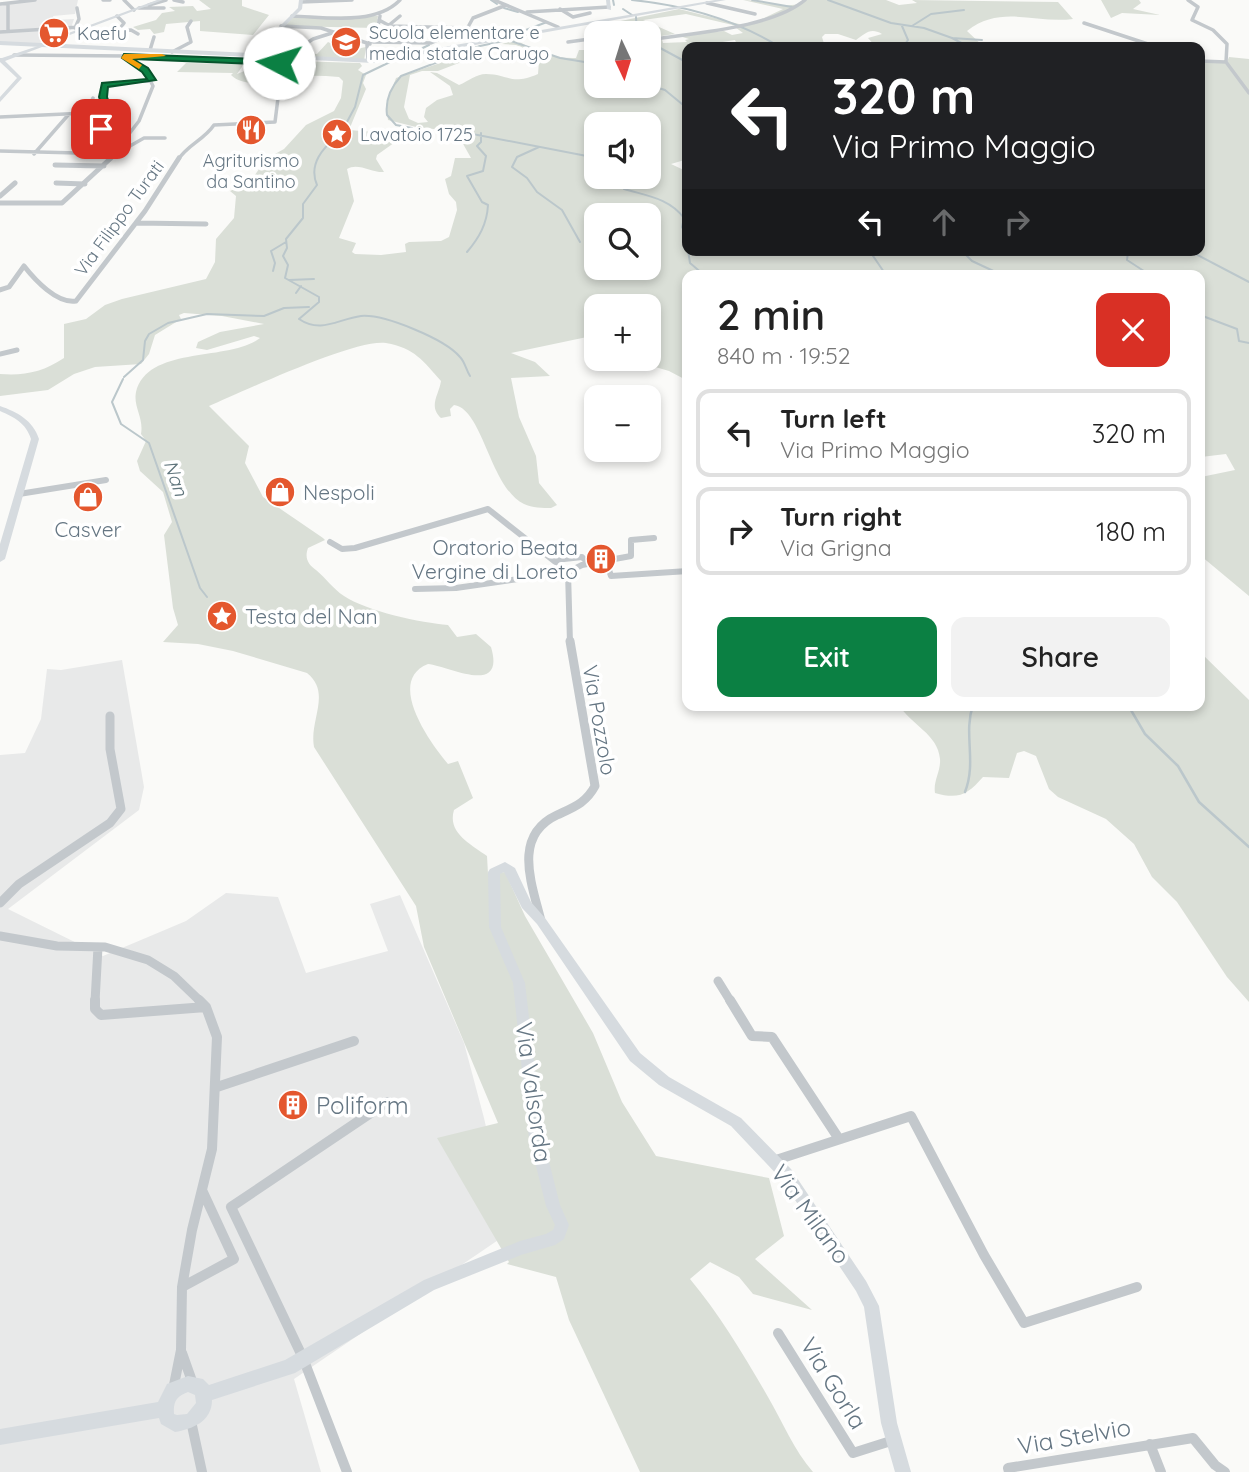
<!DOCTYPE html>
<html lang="en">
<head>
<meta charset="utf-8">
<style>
  body { margin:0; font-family:Quicksand,sans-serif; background:#f2f2f2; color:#222; height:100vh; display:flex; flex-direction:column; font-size:26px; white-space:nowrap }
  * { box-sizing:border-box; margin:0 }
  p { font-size:23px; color:#767676 }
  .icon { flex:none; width:38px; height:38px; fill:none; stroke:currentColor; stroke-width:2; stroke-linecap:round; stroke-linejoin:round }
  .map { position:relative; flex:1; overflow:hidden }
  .drawer { position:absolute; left:682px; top:270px; width:523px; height:441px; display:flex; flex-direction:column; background:#fff; border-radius:14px; box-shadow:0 4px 10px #0003 }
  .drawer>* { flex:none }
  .hud { position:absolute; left:682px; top:42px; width:523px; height:214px; border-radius:14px; box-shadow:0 4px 10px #0003; background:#202124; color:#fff; overflow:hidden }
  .needle { width:46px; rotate:176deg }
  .buttons { position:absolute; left:584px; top:21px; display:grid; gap:14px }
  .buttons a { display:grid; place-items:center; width:77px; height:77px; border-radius:14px; background:#fff; box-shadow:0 4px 10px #0003; font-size:35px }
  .pin { position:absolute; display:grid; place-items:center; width:60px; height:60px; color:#fff; margin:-30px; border-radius:14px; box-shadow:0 4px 10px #0006 }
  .me { position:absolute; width:77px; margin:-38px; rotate:275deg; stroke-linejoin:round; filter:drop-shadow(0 0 5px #0008) }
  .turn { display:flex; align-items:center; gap:24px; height:147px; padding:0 35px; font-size:32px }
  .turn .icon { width:91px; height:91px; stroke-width:2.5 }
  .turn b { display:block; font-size:49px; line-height:60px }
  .lanes { display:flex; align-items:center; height:66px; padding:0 35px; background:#0003; justify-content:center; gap:35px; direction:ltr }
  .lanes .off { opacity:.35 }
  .round { display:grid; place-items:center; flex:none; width:74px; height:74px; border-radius:14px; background:#f2f2f2 }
  .headline { display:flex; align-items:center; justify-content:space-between; height:119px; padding:0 35px }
  h1 { font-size:42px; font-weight:600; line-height:52px }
  .primary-button { display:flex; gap:14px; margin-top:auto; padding:14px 35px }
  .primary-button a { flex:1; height:80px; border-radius:14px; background:#0b8043; color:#fff; font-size:28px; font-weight:600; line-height:80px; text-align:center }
  .primary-button a+a { background:#f2f2f2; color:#222 }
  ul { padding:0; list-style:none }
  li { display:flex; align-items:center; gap:21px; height:88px; margin:0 14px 10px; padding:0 21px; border:4px solid #e0e0e0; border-radius:14px }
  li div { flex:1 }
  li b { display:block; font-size:26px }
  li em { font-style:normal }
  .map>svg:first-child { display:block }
  .built { fill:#e8e9e9 }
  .green { fill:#dadfd7; fill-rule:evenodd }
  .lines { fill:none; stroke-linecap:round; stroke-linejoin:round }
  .stream-far1 { stroke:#bbc7cb; stroke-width:2 }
  .stream { stroke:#bbc7cb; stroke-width:2.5 }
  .street-far4 { stroke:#c3c8cc; stroke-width:3.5 }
  .street-far3 { stroke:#c3c8cc; stroke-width:5 }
  .street-far2 { stroke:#c3c8cc; stroke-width:6 }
  .street-far1 { stroke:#c3c8cc; stroke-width:9 }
  .street { stroke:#c3c8cc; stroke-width:10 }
  .secondary { fill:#d6dbdf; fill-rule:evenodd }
  .primary { fill:#d6dbdf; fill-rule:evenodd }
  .route { fill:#0b8043; stroke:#07532c; stroke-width:2 }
  .slow { fill:#f59e0b }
  .labels { text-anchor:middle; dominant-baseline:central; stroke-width:7; stroke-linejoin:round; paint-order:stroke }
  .far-poi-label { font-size:18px; fill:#657683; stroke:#fff; text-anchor:start }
  .far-street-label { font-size:18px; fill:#657683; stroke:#fff }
  .far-water-label { font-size:19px; font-style:italic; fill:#60757c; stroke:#fff }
  .poi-label { font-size:21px; fill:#657683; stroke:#fff; text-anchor:start }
  .street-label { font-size:21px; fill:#657683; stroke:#fff }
  .near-street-label { font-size:24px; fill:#657683; stroke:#fff }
  .near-poi-label { font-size:24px; fill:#657683; stroke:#fff; text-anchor:start }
</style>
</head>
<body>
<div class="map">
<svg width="1249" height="1472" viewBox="0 0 1249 1472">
  <rect width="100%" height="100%" fill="#fafaf8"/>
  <!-- built -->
  <path class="built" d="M30,0H78L75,14L53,16L54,20L74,19L70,31L37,44L0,42V4Z
    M122,660L144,787L139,810L8,909L103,956L186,921L226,893L278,897L306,973L388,951L370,904L400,895L464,1043L484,1118L510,1232L294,1379L321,1472H0V755L25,753L41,719L47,669L61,670Z"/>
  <!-- green -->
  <path class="green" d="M199,0H242V6L269,15L253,35L200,31V21L166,24L164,32L154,34L150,29L138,30L133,27L156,20L162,13L175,11L169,7L193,6L197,11L211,9Z
    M743,0C763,0 789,12 806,0H886L899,5L917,3L912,0L1058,2L1073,19C1035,24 1001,4 967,31L984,47H876L868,38L882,34C870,27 865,34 856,40L838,34H825L822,37L825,47H738L735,40L704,45L714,47H688V159L671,164L688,172V250H1200L1201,61L1227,62L1229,57L1249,59V596L1201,556V477L1235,470L1226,454L1201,457L1200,275H688V381L669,371L628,359H649V306H597V331L587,337L511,353L535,362L550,376L511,378L519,417L536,456L539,483L557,505L551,508C543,508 532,508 524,504C490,488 483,409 454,405L450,409L451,416L441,418C428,406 439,395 441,381C423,361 415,348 386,343C356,338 242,392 209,406L249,446L245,463L263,497L323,538L325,540L308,548C304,559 309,565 316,570C326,578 333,589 344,596C366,611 422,623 448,625L457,637L476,634L491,647C506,697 448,666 428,664C385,681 431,744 448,764L458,761L473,798L454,810C447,833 471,844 487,856L488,874L505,872L525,916L593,1033L622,1102L656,1156L769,1178L784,1236L755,1259L812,1310L753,1294L739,1277L710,1262L690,1279C720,1315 745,1357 768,1397C783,1423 794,1450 813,1472H640L569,1320L556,1277L507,1264L509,1262L437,1138L498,1123L424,947L416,906L314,747C309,720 332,693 307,673L233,651L198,644L163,642L178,625L173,608L164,535L172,522L163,492L140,471L137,461L146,441L141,434C144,418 133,407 136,392C148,345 230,362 260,338L254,336L207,350L196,348L198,342L220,332L264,324L222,316L184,313L179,315L181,319L155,335L149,354L141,364L95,367L74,374L48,390L0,396V374C24,376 43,372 64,358V324L86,319L105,305L122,299L206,279L215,262L216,239L234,218L236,196L230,191L250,182L266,159L284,149L306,125L334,111L341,98L343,81L339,77C324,76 309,75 294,77C275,79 246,90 231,75L233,73L177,72L186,63L244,64L237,74L257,66L291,68L294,66L292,63L295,61L360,63L362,66L358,70L366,75L363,83L366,89L349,130L374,132L383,137L380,144L398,140L377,155L376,159L384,172C372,173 358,162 347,169L354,201L339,238L356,243L352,252L355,254L381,255L406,252L405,244L409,242L441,241L449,237L457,210L456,202L449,194L445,179L451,176L455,158H471L462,142L451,140L477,134L416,127L388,120L386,105L396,78L440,63L438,61L465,51L461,49L483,45L462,55L472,58L438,71H422L410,75L404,107L409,119L418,123L428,122L424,117L426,108L437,100L453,95L450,86L430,72L437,73L459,85C469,81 476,74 486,74C509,74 510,86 538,74L539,61L543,56L516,45L502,44L522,38L518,41C535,51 556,59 576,58L579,50H587L590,55L597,58V86H649V74L659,69L658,59L649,54V42L658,37L649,38V33H617L611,23L679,9L747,26L783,9ZM686,14L737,26L735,27L743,33L732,35L724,31L676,35L689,39L685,40L687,42L663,43L661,36L675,34L643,20ZM597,124H649V177H597ZM597,215H649V268H597Z
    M1101,0H1139L1141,3L1133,9L1160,15L1122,13L1111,18Z
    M378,16L376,28L285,26L293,17Z
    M328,42L347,51L366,47L364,61L294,58L299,53L317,54Z
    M1201,653L1249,700V1002L1227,977L1177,902L1152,877L1134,844L1106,819L1058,797L1049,789L1036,756L1024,751L1017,753L1009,778L983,777C968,794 959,800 935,793C933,781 941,771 940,759C938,734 911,725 899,705H1200Z"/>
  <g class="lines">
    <!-- stream-far1 -->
    <path class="stream-far1" d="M491,0L497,4
      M613,0L614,5
      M632,0C683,5 736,20 780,47
      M752,0L792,7
      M828,0L891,23L924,28L952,38
      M504,8L518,12
      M623,9L632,15
      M636,17L637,33
      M902,26L908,40L903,47
      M912,26L931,14L964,10
      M510,36L547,22
      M649,42L688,63
      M969,47L952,38L982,40
      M412,53L429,45
      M649,85L665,90L688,109
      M412,128L396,125L387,115C385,100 391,87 401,76L480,46L508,40L560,58L597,64
      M457,131L597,158
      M341,133L355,107L363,75L390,62
      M338,135C323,148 308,164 317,185L303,204V218L286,239L287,248L283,256L288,265L285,278L319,297V302L299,319C321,334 338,319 361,316C384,314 445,339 460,357C465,362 466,370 470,376
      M539,147L517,157L512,167L527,178L537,192L562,210L580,242
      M619,177L624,189C647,196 669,198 684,218L682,227L688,238
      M688,250L690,263L704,275
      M869,250L886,275
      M961,250L972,261L1002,275
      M1119,250L1128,252L1127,260L1150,275
      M1188,250L1249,282
      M467,252C479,238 487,224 488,205L482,202L467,176L483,171L486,156L477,146L481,142V133
      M273,271L275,263L271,251L286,242
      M289,280L314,279
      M296,293L301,286
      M1200,315L1237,329L1239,341L1249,343
      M124,377L143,360L145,341L149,334L168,323L207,314L264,316L284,308L309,307
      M123,379L112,402L121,424L149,443L200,588L207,597"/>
    <!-- stream -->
    <path class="stream" d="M1128,705L1145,734L1178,766L1199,802L1249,847
      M965,792C977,761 963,734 973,705"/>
    <!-- street-far4 -->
    <path class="street-far4" d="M103,0H110
      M124,0L134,10
      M174,0L183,2
      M494,0L558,27
      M1188,0L1198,7L1192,20L1213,30L1227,44L1226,62L1249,93
      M301,2L352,0
      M707,3L755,14
      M0,4L35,0
      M8,4V31
      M149,5L166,0
      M139,8H164
      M560,9L573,17L590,13
      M527,12L609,7
      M292,16C325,17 375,26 400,0
      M379,20L390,26L466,28L496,38
      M1084,23L1157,47
      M281,26L321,28L370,44
      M388,26L400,16
      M75,28L79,19L77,8
      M81,31L79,35L118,31L124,23L117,16
      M118,31L131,30L138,34
      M0,32L80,27
      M649,40C692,33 772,28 805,0
      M373,42L431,43L468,27L473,18L504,6
      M568,42L597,38
      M597,45L590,47L597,49
      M298,49L313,39L332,33
      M150,50L154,37
      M172,52L191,42L187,27L191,21
      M14,55L126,56
      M368,60L367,45L376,37L380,16
      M1200,61L1226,62
      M87,113L93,98
      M0,117L108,112
      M101,129L108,112L103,97L105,85L152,80
      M0,151L116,154L144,138H165
      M34,154L69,114
      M109,160L139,121L153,86L146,72L124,56L244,59
      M178,160C187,145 204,140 214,125L275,122L278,98L307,78L280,66L250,64"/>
    <!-- street-far3 -->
    <path class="street-far3" d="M55,165L104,166
      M56,183L85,184
      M0,196L15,183
      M0,203H62L111,158
      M136,223L206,224
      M0,290L9,287L24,266C35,280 57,304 76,301L145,211L179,158
      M0,354L17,350"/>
    <!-- street-far2 -->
    <path class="street-far2" d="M19,494L106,480
      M330,542L342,549L355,548L488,509L568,572
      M555,560L582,557L589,564
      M606,561L611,576L688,571
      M568,572L570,643
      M415,589L456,588L568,572L582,565L631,556V540L654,538"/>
    <!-- street-far1 -->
    <path class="street-far1" d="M0,903L19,884L110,823L121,809L110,749V716
      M541,921C532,884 512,836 557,815C574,807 586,803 595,786L570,641
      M0,936L57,946L105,947L148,960L174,976L201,1002
      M718,981L731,1002
      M95,1002L98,947"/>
    <!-- street -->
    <path class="street" d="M95,1000V1009L101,1015L206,1007
      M730,1000L752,1036L772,1037L839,1139
      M217,1087L354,1041
      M773,1161L911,1116L984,1255L1024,1323L1137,1287
      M182,1287L234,1259L202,1190
      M778,1333L853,1453L894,1440
      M182,1353L193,1384
      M173,1390L181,1350L182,1287L192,1230L212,1149L217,1037L206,1007L199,1000
      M191,1421L202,1472
      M1150,1444L1161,1472
      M347,1472L303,1358L231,1207L387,1102
      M1009,1472L1008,1468L1193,1438L1215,1465L1225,1472"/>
    <!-- secondary -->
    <path class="secondary" d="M157,0H163L43,45L39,44Z
      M299,0H303L302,9L260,51L267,54L289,53L295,57V59L283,63L244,64L246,61C260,60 277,63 290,58L288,55L266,56L255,51L298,8Z
      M606,0H610L611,10L607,9Z
      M38,46L42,47L5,61L22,78L0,102V97L17,78L0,62V58H2Z
      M0,406C17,412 33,420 39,439L5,559L0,562V544L31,439C26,423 14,417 0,411Z
      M505,862L515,868L531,902L545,918L640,1053L669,1077L741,1118L791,1169L866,1281L879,1306L897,1423L911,1472H895L881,1423L864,1307L856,1291L781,1179L731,1126L659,1085L630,1061L537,924L522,908L504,872L500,874L501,927L525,983L543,1138L560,1205L569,1225L564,1239L555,1245L521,1255L434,1290L295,1373L212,1400C212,1422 192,1429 175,1432L161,1424L159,1418L0,1445V1429L158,1402L167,1384L188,1376L203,1379L209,1385L285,1360L424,1280L520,1241L546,1234L553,1230L555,1225L546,1206L529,1138L513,983L489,927L488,872L490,869ZM188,1392L195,1395L196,1403L187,1414L177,1415L174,1414C173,1401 177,1396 188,1392Z"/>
    <!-- primary -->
    <path class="primary" d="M715,0H726L374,63L0,45V41L374,59Z"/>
  </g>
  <!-- route -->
  <path class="route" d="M124,54L279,60L283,63L279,65L133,59L148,68L156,80L108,87L107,97L112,112L104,130H98L104,112L99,97L102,83L147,79L142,72L122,58Z"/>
  <!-- slow -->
  <path class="slow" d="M124,54H162L166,56L132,59L142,65L139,69L121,58Z"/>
  <!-- icons -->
  <defs>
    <g id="supermarket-disc" transform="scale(1.575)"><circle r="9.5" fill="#e4572e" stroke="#fff"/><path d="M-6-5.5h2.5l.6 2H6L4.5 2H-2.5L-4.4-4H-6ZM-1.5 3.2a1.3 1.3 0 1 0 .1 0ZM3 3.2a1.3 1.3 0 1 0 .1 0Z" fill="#fff"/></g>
    <g id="school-disc" transform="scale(1.575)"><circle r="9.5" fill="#e4572e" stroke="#fff"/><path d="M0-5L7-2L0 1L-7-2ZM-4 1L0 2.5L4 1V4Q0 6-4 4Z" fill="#fff"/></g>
    <g id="restaurant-disc" transform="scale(1.575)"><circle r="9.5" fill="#e4572e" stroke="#fff"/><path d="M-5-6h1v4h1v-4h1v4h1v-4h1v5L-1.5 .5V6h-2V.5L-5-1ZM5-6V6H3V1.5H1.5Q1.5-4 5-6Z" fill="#fff"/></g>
    <g id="sight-disc" transform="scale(1.575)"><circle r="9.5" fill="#e4572e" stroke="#fff"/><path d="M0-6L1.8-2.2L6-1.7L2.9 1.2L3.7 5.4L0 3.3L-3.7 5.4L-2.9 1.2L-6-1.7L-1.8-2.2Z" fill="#fff"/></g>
    <g id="shop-disc" transform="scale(1.575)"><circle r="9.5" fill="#e4572e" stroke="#fff"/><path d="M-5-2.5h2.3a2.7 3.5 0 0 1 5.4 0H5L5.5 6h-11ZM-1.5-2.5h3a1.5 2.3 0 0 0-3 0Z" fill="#fff"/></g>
    <g id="building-disc" transform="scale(1.575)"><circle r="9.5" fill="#e4572e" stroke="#fff"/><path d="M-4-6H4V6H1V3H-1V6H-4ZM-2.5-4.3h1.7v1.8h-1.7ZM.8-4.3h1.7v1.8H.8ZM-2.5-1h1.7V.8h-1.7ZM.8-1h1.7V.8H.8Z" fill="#fff"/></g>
  </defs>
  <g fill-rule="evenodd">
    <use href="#supermarket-disc" x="54" y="33"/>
    <use href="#school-disc" x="346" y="42"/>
    <use href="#restaurant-disc" x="251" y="130"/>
    <use href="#sight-disc" x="337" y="134"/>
    <use href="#shop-disc" x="280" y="492"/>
    <use href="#shop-disc" x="88" y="497"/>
    <use href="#building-disc" x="601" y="559"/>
    <use href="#sight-disc" x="222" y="616"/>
    <use href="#building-disc" x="293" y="1105"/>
  </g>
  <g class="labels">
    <!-- far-poi labels -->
    <g class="far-poi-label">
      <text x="369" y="32">Scuola elementare e<tspan x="369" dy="21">media statale Carugo</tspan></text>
      <text x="77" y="33">Kaefu</text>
      <text x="360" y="134">Lavatoio 1725</text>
      <text x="251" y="160" text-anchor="middle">Agriturismo<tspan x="251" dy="21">da Santino</tspan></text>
    </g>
    <!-- far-street labels -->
    <g class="far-street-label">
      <text transform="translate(119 218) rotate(-54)">Via Filippo Turati</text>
    </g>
    <!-- far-water labels -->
    <g class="far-water-label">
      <text transform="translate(176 478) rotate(71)">Nan</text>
    </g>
    <!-- poi labels -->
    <g class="poi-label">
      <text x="303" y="492">Nespoli</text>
      <text x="88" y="529" text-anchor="middle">Casver</text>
      <text x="578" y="547" text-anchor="end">Oratorio Beata<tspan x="578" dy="24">Vergine di Loreto</tspan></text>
      <text x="245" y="616">Testa del Nan</text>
    </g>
    <!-- street labels -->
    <g class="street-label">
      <text transform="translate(600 720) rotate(80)">Via Pozzolo</text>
    </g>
    <!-- near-street labels -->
    <g class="near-street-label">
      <text transform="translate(534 1092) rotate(82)">Via Valsorda</text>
      <text transform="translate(811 1214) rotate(54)">Via Milano</text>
      <text transform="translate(834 1383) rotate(58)">Via Gorla</text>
      <text transform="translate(1074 1436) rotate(-10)">Via Stelvio</text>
    </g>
    <!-- near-poi labels -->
    <g class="near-poi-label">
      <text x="316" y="1105">Poliform</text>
    </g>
  </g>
</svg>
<div class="buttons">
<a><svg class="needle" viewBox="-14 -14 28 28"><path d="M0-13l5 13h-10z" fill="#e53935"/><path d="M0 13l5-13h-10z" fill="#767676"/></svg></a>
<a><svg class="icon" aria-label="sound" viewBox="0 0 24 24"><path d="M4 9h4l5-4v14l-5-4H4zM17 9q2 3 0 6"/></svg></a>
<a><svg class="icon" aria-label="search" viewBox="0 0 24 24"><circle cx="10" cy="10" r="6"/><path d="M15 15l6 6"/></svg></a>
<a>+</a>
<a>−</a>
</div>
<div class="pin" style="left:101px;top:129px;background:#d93025"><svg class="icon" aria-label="arrive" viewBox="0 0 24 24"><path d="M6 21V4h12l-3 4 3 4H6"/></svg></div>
<svg class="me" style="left:279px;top:63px" viewBox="-20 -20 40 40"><circle r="19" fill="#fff"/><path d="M0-13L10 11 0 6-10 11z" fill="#0b8043"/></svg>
<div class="hud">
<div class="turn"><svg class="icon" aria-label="left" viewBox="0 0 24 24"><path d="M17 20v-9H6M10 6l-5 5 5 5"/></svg><div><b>320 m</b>Via Primo Maggio</div></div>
<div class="lanes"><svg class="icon" aria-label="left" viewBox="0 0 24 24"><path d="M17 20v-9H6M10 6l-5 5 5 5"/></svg><svg class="icon off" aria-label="ahead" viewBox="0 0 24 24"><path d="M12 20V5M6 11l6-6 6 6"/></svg><svg class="icon off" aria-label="right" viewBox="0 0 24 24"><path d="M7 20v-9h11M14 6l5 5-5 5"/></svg></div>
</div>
<section class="drawer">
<div class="headline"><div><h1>2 min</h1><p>840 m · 19:52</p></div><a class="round" style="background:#d93025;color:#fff"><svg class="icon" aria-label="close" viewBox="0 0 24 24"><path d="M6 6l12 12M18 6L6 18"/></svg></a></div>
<ul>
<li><svg class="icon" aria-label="left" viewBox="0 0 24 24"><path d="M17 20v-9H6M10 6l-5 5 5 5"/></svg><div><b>Turn left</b><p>Via Primo Maggio</p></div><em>320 m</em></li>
<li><svg class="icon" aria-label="right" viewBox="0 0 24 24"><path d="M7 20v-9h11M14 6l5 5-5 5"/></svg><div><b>Turn right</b><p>Via Grigna</p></div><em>180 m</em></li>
</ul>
<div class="primary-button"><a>Exit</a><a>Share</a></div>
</section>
</div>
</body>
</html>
